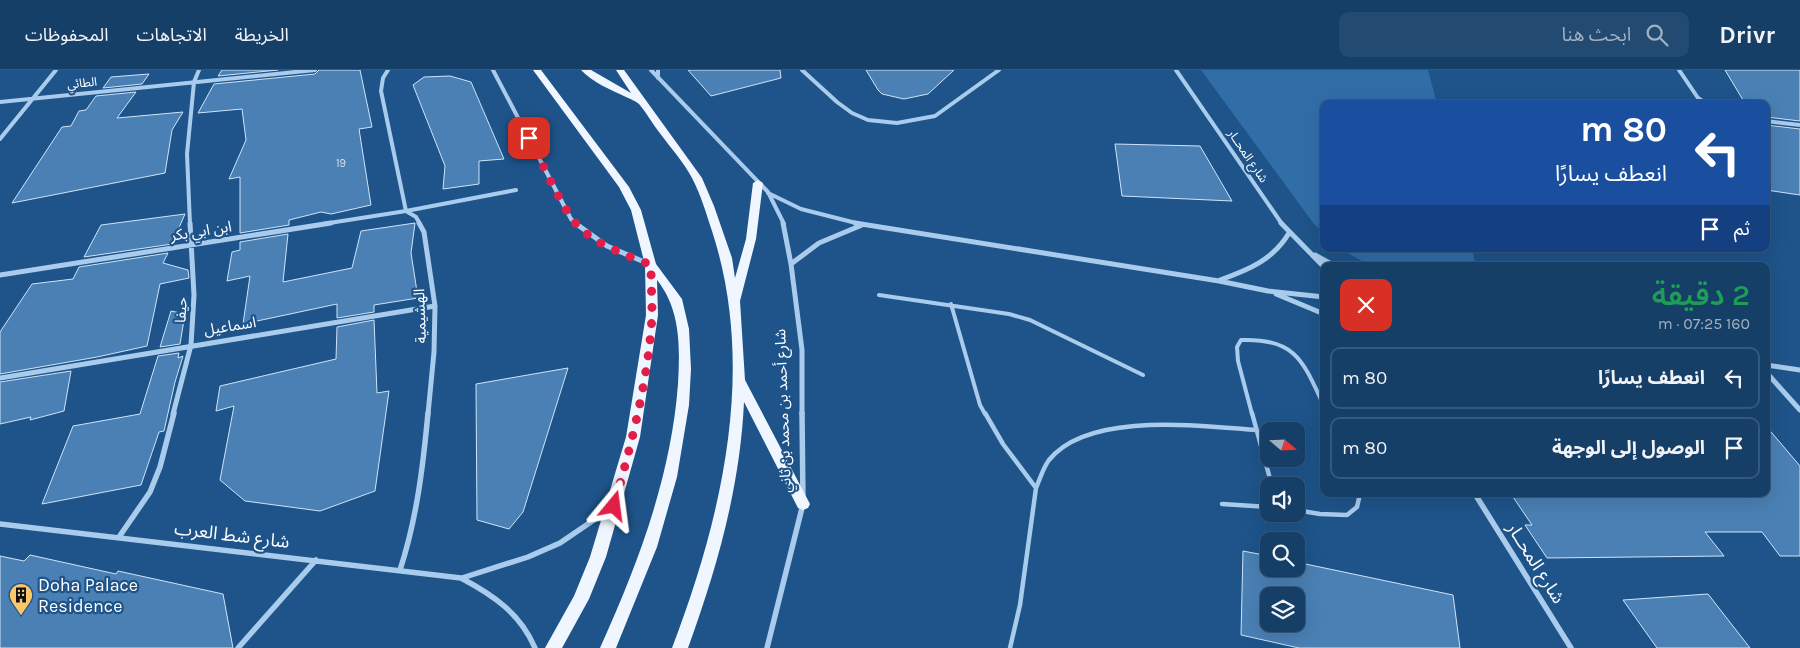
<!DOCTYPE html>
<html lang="ar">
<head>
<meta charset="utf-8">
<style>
  body { margin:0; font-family:Karla,"Noto Sans Arabic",sans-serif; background:#234a71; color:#f1f3f6; direction:rtl; height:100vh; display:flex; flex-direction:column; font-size:19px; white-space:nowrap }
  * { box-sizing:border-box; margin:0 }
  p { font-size:16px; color:#9eafc0 }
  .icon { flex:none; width:28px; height:28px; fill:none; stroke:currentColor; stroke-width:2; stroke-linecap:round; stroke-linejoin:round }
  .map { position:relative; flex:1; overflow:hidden; direction:ltr }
  .panel { position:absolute; left:1320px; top:192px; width:450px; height:235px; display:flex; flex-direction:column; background:#163f68; border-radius:10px; box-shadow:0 5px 20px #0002,0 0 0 1px #35587c; direction:rtl }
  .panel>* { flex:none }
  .hud { position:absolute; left:1320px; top:30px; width:450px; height:152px; border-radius:10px; box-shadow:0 5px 20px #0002,0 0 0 1px #35587c; direction:rtl; background:#1a4fa0; color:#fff; overflow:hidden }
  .needle { width:32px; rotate:109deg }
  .tools { position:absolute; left:1260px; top:352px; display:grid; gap:10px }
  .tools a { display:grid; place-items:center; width:45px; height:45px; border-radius:10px; background:#163f68; box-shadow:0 5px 20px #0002,0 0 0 1px #35587c; font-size:25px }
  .pin { position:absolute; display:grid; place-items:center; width:42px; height:42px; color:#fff; margin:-21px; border-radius:10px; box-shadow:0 2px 8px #0006 }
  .me { position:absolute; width:55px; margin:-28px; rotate:16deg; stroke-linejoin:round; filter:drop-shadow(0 0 4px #0008) }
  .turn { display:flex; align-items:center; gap:18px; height:105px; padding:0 20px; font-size:22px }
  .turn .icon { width:65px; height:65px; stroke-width:2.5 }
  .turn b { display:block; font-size:35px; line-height:42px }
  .then { display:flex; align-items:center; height:48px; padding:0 20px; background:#0003; gap:10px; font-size:19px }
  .round { display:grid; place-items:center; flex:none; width:52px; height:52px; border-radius:10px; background:#234a71 }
  .summary { display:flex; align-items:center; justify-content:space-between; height:85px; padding:0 20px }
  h1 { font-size:30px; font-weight:600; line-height:38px; color:#1e9e55 }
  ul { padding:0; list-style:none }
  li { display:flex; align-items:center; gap:15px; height:62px; margin:0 10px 8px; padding:0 10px; border:2px solid #35587c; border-radius:10px }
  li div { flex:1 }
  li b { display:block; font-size:19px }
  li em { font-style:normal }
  header { display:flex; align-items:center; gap:30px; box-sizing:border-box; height:70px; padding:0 25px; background:#163f68; border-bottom:1px solid #35587c }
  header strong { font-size:24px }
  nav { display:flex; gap:28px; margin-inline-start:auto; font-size:18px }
  .search { width:350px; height:45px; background:#234a71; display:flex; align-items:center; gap:12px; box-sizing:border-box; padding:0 18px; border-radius:10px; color:#9eafc0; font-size:19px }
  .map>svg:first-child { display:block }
  .green { fill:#316ea8 }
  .building { fill:#4a80b4; stroke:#cfe4f9; fill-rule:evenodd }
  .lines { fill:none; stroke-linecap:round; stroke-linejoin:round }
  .lane-far1 { stroke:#a9cbec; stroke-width:4 }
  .lane { stroke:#a9cbec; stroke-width:4.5 }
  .street-far2 { stroke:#a9cbec; stroke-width:4 }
  .street-far1 { stroke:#a9cbec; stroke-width:5 }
  .street { stroke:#a9cbec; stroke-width:5.5 }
  .primary { fill:#eff6ff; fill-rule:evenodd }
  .route { stroke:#e11d48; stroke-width:9; stroke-dasharray:0 16.2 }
  .labels { text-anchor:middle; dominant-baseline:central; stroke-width:4.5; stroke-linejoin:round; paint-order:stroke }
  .far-number-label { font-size:11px; fill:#d2dfec }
  .far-street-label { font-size:12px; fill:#fff; stroke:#1e548a }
  .street-label { font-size:15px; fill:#fff; stroke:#1e548a }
  .near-street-label { font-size:18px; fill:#fff; stroke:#1e548a }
  .near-poi-label { font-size:18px; fill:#fff; stroke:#1e548a; text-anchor:start }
</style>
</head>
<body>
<header>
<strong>Drivr</strong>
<div class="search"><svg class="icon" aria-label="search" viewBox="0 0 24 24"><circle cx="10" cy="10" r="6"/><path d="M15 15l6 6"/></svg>ابحث هنا</div>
<nav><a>الخريطة</a><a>الاتجاهات</a><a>المحفوظات</a></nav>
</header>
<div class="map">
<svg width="1800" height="578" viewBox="0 0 1800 578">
  <rect width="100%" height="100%" fill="#1e548a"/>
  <!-- green -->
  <path class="green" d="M1201,0H1428L1437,34H1324V163L1314,154Z
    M1340,179H1472L1476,196H1371Z"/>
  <!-- building -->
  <path class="building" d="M222,0H278L218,6Z
    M319,0H360L372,57L359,59L371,135L331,144L321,142L289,150V155L240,163V107L229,109L246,70L242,39L198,43L214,14L315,4Z
    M688,0H780L781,8L711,26Z
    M866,0H954L928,24L904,29L882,24L878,20Z
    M1725,0H1800V51L1766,47V33L1743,30Z
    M149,4L142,14L103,18L111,7Z
    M450,6L471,12L504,89L479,91V114L443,119L445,96L413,15L424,7Z
    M136,22L117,48L183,42L172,60L165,103L12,133L62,57L71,56L79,41L86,40L96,26Z
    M1766,55L1800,59V125L1766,120Z
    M1115,74L1200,76L1232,131L1122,126Z
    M185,144L172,174L84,187L101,155Z
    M415,153L411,183L418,228L374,235V242L337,248V234L243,254L250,206L227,211L232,182L240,180V172L288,164L283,212L352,198L361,161Z
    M168,183L163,193L188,200L189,208L160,214L147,276L97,287L0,304V262L32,214L73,209L79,197Z
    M171,241L185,244L180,274L160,277Z
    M374,250L377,323L389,321L375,421L320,441L245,431L220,410L234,336L216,341L220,316L336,289L337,257Z
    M179,283L178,288L183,286L175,312L164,361L159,362L141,415L42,434L73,356L140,344L158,286Z
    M568,298L523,442L509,459L477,450L476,314Z
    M71,301L64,341L30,350L31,347L0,354V312Z
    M1766,356L1800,396V486H1780L1762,462H1705L1724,486L1547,488L1525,455H1532L1511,424H1766Z
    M1243,481L1269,486V499H1296V492L1453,525L1460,578H1299L1241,565ZM1269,526H1296V554H1269Z
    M30,485L116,504L118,501L223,524L233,578H0V486L24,491Z
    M1708,524L1750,578H1657L1623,530Z"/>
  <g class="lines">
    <!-- lane-far1 -->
    <path class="lane-far1" d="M879,225L1009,244L1030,250L1143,305
      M951,234L980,335L985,344
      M1252,344L1238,291L1237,277L1241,270C1296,268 1303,291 1324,336"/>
    <!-- lane -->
    <path class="lane" d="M985,343L1003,374L1036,418L1020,535L1010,578
      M1252,343L1272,416
      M1036,418C1040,409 1043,398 1049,390C1088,341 1200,356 1256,360
      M1222,434L1269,437
      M1296,440L1320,444L1347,445L1357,437L1360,424"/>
    <!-- street-far2 -->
    <path class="street-far2" d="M388,0L383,8L381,21L406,141L416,147L420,154
      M493,0L571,149L576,154
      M651,0L768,122L784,154
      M658,0V8
      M802,0L837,32L852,43L868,50L897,53L935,46L999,0
      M1176,0L1282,154
      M1679,0L1698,28L1707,34
      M0,32L315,0
      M1766,51L1800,55
      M0,69L56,0
      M768,123L801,139L860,154
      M190,154L187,84L194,12L199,0
      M323,154L406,141L516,120"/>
    <!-- street-far1 -->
    <path class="street-far1" d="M419,153L424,162L435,236L434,282L428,344
      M575,153L607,176L649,194
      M783,153L791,194L802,280V344
      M855,153L1219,211L1268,221L1324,227
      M1281,153L1324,197
      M1315,185L1335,196
      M791,194L819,173L862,155
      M0,205L331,153
      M1220,210C1248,200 1273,190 1289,163
      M1276,224L1324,244
      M1766,295L1800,300
      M1766,302L1800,340
      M0,308L435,236
      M173,344L191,275L194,225L190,153"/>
    <!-- street -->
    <path class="street" d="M1475,424L1571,578
      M0,454L461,508C493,525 520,543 535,578
      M119,467L150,422L160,397L174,343
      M400,500C417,448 423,396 428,343
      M462,508L528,487L560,473L607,441
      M238,578L316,490
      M767,578L803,434L802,343"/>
    <!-- primary -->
    <path class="primary" d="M533,0H541L629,117L641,140L656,194L682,229L689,259L691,299L689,335L677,407L657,477L616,578H600C638,494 671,407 678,314C680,278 681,240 657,210L658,245L640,367L606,487L589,529L562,578H545L574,526L590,487L626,367L646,245L645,195L631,140L619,117Z
      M581,0H591L631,23L616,0H624L702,108L714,136L732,188L735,208L746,169L753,113L758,110L763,113L756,169L740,231L745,310L810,434L808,438L803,440L798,438L744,332C740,418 717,498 688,578H672C722,447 757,299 712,161C706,143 701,125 692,108C683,91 670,77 659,62C652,53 646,42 639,34C636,31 630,29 626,27C611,20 592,12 581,0Z"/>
  </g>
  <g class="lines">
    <!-- route -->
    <path class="route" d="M529,68C542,91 564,145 582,160C602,177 627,185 651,195C651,211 652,228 652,245C649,308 631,375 614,436"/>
  </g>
  <!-- icons -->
  <defs>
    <g id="building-pin" transform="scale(1.25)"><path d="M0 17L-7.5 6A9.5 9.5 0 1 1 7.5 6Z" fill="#fbc769" stroke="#1e548a"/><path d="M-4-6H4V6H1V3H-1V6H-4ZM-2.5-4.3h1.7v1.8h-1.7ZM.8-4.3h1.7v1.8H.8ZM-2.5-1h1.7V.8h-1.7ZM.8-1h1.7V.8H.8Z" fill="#111"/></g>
  </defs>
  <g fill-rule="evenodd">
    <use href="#building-pin" x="21" y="525"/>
  </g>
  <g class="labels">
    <!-- far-number labels -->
    <g class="far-number-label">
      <text x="341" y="93">19</text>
    </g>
    <!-- far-street labels -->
    <g class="far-street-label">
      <text transform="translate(82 13) rotate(-6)">الطائي</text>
      <text transform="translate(1248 86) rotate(56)">شارع المحــار</text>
    </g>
    <!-- street labels -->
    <g class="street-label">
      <text transform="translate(201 161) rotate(-9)">ابن ابي بكر</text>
      <text transform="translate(181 240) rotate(-87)">حيفا</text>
      <text transform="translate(420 246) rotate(-92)">الهشيمية</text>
      <text transform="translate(230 256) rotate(-9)">اسماعيل</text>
      <text transform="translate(783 341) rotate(-92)">شارع أحمد بن محمد بن ثاني</text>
    </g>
    <!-- near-street labels -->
    <g class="near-street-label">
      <text transform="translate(232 465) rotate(7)">شارع شط العرب</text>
      <text transform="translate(1536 493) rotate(58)">شارع المحــار</text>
    </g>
    <!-- near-poi labels -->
    <g class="near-poi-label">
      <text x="38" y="515">Doha Palace<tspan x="38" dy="21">Residence</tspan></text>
    </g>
  </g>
</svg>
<div class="tools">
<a><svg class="needle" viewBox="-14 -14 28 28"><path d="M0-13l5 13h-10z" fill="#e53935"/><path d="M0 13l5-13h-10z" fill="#9eafc0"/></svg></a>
<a><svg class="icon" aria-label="sound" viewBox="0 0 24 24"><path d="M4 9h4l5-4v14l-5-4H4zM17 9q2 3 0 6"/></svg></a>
<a><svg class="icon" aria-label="search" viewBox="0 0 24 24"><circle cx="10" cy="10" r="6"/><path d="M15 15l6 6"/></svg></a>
<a><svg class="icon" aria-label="layers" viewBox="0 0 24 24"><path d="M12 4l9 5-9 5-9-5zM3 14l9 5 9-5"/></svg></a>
</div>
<div class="pin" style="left:529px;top:68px;background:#d93025"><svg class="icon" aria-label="arrive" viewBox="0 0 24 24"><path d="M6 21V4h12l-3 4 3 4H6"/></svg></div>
<svg class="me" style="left:614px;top:436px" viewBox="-20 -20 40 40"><path d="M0-17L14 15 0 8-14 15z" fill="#e11d48" stroke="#fff" stroke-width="4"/></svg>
<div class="hud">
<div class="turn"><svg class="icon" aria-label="left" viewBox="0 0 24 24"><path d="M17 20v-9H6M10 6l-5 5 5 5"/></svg><div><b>80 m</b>انعطف يسارًا</div></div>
<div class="then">ثم<svg class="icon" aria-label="arrive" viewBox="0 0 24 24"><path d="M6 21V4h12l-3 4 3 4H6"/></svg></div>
</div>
<section class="panel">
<div class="summary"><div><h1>2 دقيقة</h1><p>160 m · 07:25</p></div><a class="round" style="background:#d93025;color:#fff"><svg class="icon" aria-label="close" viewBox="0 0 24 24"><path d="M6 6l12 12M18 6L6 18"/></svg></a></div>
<ul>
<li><svg class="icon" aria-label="left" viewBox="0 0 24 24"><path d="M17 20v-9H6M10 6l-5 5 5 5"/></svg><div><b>انعطف يسارًا</b></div><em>80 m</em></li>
<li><svg class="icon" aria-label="arrive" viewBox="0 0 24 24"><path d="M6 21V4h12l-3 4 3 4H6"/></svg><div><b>الوصول إلى الوجهة</b></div><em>80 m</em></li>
</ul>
</section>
</div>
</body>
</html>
